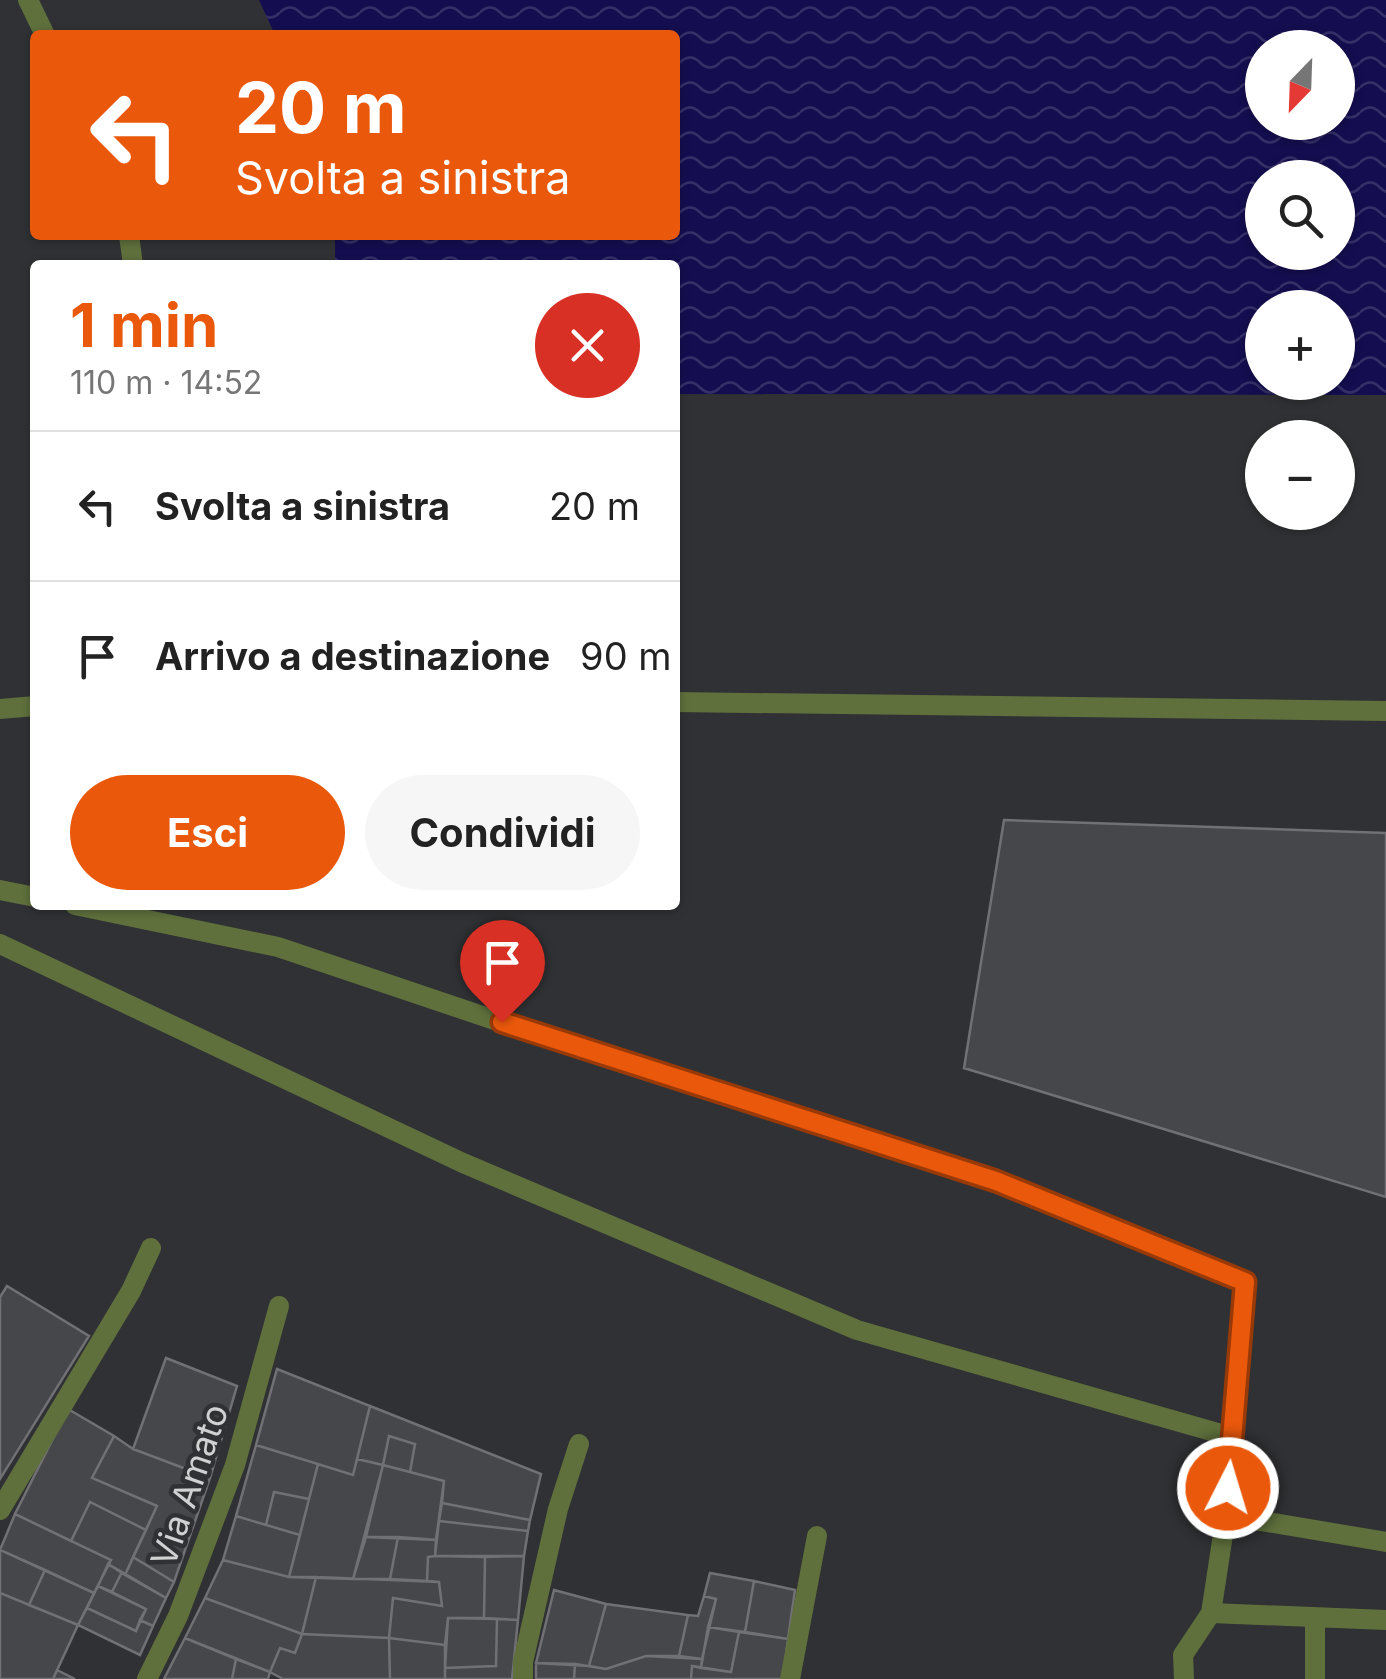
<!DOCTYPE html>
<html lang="it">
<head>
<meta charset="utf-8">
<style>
  body { margin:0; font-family:Inter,sans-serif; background:#f6f6f6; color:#222; height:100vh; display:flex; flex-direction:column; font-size:38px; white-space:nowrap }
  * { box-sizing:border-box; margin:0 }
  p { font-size:32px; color:#767676 }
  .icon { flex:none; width:55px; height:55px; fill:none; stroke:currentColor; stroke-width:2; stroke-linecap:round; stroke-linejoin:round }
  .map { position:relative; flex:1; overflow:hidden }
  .details { position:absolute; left:30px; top:260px; width:650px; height:650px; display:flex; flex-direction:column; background:#fff; border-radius:10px; box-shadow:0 2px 8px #0004 }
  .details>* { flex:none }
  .guide { position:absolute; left:30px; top:30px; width:650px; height:210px; border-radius:10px; box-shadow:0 2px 8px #0004; background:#ea580c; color:#fff; overflow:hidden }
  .needle { width:65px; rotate:203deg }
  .tools { position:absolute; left:1245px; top:30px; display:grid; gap:20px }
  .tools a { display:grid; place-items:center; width:110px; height:110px; border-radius:50%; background:#fff; box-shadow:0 2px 8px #0004; font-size:50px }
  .pin { position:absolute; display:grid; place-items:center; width:85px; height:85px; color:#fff; margin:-102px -42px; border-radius:50% 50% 50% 0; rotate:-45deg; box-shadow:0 0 10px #0007 }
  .pin .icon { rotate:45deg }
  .me { position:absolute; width:110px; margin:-55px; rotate:5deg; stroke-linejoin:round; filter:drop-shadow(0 0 8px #0008) }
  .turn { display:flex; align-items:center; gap:35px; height:210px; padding:0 40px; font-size:45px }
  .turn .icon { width:130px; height:130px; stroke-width:2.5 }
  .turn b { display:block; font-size:70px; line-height:85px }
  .round { display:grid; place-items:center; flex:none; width:105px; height:105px; border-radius:52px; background:#f6f6f6 }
  .head { display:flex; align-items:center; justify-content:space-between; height:170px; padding:0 40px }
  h1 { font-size:60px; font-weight:700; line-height:75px; color:#ea580c }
  .cta { display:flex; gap:20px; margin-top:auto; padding:20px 40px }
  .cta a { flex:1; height:115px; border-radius:60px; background:#ea580c; color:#fff; font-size:40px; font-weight:700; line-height:115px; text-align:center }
  .cta a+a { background:#f6f6f6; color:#222 }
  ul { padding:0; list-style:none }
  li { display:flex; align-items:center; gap:30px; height:150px; padding:0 40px; border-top:2px solid #e0e0e0 }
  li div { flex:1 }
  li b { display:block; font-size:38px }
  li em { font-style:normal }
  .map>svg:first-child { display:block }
  .water { fill:url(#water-waves); fill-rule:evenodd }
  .building { fill:#46474a; stroke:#717175; stroke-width:2.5 }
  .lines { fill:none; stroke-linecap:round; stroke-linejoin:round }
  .lane { stroke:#5f703c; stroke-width:20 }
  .street { stroke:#5f703c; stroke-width:20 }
  .route-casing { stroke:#983908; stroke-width:25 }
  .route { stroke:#ea580c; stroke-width:18 }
  .labels { text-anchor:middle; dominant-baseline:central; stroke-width:9; stroke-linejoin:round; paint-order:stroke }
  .street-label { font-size:35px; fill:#d1d1d3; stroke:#303134 }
</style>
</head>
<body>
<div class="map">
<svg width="1386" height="1679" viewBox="0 0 1386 1679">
  <defs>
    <pattern id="water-waves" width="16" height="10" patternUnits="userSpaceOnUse" patternTransform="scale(2.5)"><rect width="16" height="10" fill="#140e50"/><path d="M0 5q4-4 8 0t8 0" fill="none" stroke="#353068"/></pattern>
  </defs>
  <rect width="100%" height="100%" fill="#303134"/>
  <!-- water -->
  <path class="water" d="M259,0H1386V395L675,394V265H335V235H675V35H275ZM1262,48H1338V122H1262ZM1262,178H1338V252H1262ZM1262,308H1338V382H1262Z"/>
  <!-- building -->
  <path class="building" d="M1004,820L1386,833V1197L964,1068Z
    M7,1286L89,1336L0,1479V1297Z
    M166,1358L237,1386L210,1478L133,1449Z
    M277,1369L370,1406L353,1475L256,1445Z
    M370,1406L541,1474L530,1520L442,1503L444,1481L410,1472L415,1444L389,1436L383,1465L357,1459Z
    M68,1409L114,1436L92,1478L157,1506L146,1530L90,1502L71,1541L15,1514Z
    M114,1436L133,1449L210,1478L174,1582L133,1557L157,1506L92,1478Z
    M389,1436L415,1444L410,1472L383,1465Z
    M256,1445L318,1464L309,1499L274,1492L266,1525L236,1516Z
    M357,1459L383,1465L353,1579L289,1577L318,1464L353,1475Z
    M383,1465L444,1481L436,1540L366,1537Z
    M274,1492L309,1499L300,1535L266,1525Z
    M90,1502L146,1530L125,1575L108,1564L111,1560L71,1541Z
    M442,1503L530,1520L528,1531L439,1521Z
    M15,1514L111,1560L94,1593L0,1550Z
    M236,1516L300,1535L289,1577L223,1560Z
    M439,1521L528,1531L524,1556H435Z
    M366,1537H398L390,1579H353Z
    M398,1537L436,1540L435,1556L428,1557L427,1581L390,1579Z
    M0,1550L45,1570L29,1605L0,1593Z
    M435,1556L485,1557L484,1618H448L445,1645L389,1638L393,1598L442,1606L439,1582L427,1581L428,1557Z
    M524,1556L518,1620L484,1618L485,1557Z
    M133,1557L174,1582L166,1598L125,1575Z
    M223,1560L289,1577H316L302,1634L205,1598Z
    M108,1564L122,1572L112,1592L98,1586Z
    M45,1570L94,1593L78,1625L29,1605Z
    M122,1572L166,1598L153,1626L140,1620L146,1609L112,1592Z
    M710,1573L754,1581L745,1632L708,1627L716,1599L704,1596Z
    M316,1577L439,1582L442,1606L393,1598L389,1638L302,1634Z
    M754,1581L795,1590L788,1639L745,1632Z
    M98,1586L146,1609L136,1631L87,1608Z
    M554,1590L606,1604L589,1666L536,1663Z
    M0,1593L78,1625L53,1679H0Z
    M704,1596L716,1599L702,1659L679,1656L688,1615L698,1616Z
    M205,1598L302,1634L295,1653L280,1648L270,1672L185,1638Z
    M606,1604L688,1615L679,1656H646L606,1669L589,1666Z
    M87,1608L136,1631L140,1620L153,1626L140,1655L78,1625Z
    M448,1618L497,1619L496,1666L445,1668Z
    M497,1619L518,1620L512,1679H445V1668L496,1666Z
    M708,1627L739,1632L731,1672L701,1668Z
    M739,1632L788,1639L783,1679H691L692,1666L731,1672Z
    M302,1634L389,1638L390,1679H283L270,1672L280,1648L295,1653Z
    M185,1638L236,1659L232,1679H164Z
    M389,1638L445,1645V1679H390Z
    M646,1656L702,1659L701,1668L692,1666L691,1679H574L575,1664L606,1669Z
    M236,1659L270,1672L268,1679H232Z
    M536,1663L575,1664L574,1679H536Z
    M57,1670L75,1679H53Z"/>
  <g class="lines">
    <!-- lane -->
    <path class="lane" d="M28,0L45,35
      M129,235L133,265
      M675,702L1386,711
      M0,709L35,706
      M0,944L463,1163L857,1330L1232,1437
      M790,1679L817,1536"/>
    <!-- street -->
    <path class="street" d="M0,890L35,897
      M75,905L278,947L613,1060L996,1181L1245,1282L1226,1515L1211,1613L1183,1655L1184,1679
      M0,1510L131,1291L151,1248
      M1226,1515L1386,1542
      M1211,1613L1386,1620
      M1315,1619V1679
      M147,1679L178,1616L235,1465L279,1306
      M523,1679V1662L558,1509L579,1444"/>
  </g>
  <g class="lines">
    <!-- route casing -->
    <g class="route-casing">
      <path id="route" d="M502,1022L996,1181L1245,1282L1228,1488"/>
    </g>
    <!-- route -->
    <use href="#route" class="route"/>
  </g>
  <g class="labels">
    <!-- street labels -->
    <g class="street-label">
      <text transform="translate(189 1485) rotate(-71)">Via Amato</text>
    </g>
  </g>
</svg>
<div class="tools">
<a><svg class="needle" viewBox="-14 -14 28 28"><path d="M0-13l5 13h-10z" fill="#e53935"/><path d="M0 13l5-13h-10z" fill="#767676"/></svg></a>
<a><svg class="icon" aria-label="search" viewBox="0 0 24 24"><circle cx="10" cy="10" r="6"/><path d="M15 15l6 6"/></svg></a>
<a>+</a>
<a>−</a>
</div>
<div class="pin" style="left:502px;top:1022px;background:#d93025"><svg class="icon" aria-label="arrive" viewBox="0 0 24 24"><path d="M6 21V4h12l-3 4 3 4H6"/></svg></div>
<svg class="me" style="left:1228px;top:1488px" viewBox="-20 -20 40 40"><circle r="17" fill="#ea580c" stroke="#fff" stroke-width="3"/><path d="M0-11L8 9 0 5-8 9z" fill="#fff"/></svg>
<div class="guide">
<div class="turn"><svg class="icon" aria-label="left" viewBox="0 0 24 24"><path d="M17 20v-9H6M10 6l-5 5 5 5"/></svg><div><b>20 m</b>Svolta a sinistra</div></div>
</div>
<section class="details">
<div class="head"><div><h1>1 min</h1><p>110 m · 14:52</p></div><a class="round" style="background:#d93025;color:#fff"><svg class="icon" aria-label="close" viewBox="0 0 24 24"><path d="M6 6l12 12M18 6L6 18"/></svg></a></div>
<ul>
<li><svg class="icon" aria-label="left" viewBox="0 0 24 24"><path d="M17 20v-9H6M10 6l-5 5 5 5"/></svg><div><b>Svolta a sinistra</b></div><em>20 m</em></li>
<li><svg class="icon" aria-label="arrive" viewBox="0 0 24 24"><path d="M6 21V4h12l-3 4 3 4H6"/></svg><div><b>Arrivo a destinazione</b></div><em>90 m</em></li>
</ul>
<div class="cta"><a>Esci</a><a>Condividi</a></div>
</section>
</div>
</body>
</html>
